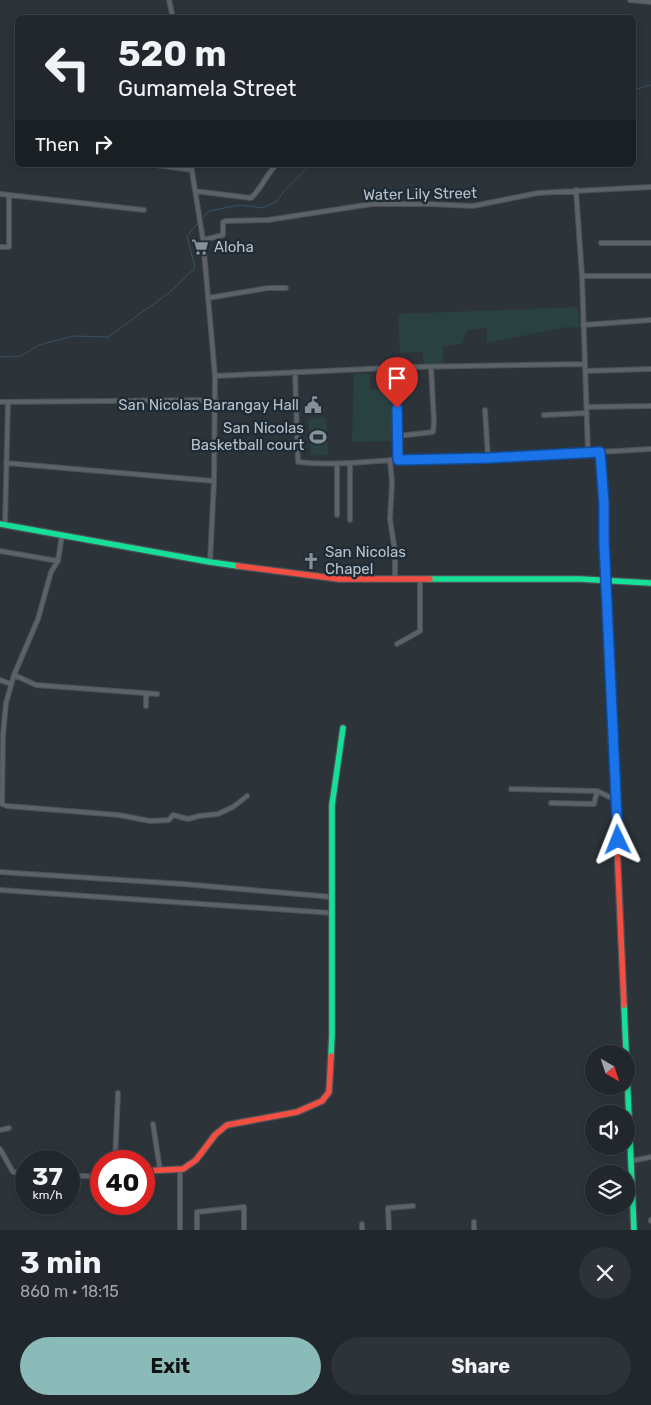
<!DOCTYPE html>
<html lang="en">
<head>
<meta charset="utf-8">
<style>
  body { margin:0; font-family:Rubik,sans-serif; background:#2d3338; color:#f1f3f6; height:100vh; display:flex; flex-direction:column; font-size:19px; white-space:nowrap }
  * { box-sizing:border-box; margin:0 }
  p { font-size:16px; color:#a2a5a9 }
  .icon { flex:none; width:28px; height:28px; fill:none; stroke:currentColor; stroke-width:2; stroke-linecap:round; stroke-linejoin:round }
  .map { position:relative; height:1230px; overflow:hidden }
  .drawer { display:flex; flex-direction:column; background:#21272c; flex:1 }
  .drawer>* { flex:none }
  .hud { position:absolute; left:15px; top:15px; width:621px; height:152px; border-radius:8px; box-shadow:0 2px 8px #0003,0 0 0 1px #3e4448; background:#21272c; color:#f1f3f6; overflow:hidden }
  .needle { width:32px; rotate:141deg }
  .tools { position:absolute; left:585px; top:1045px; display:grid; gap:10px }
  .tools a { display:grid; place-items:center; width:50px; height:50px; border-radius:50%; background:#21272c; box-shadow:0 2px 8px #0003,0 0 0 1px #3e4448; font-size:25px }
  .speed { position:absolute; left:15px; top:1150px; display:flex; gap:10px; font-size:25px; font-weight:700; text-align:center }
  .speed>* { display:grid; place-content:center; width:65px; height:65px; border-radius:50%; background:#21272c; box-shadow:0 2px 8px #0003,0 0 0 1px #3e4448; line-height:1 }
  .speed small { font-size:12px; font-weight:400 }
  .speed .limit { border:8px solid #d22; background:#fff; color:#111 }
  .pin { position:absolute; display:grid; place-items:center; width:42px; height:42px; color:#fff; margin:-51px -21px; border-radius:50% 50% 50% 0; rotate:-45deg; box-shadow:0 0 5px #0007 }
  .pin .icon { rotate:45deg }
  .me { position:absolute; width:55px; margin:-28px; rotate:358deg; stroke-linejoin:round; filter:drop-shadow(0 0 4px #0008) }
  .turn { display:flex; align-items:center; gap:18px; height:105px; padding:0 20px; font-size:22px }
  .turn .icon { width:65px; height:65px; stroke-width:2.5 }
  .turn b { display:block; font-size:35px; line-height:42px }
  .then { display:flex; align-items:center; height:48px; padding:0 20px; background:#0003; gap:10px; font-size:19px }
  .round { display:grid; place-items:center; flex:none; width:52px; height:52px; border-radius:26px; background:#2d3338 }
  .headline { display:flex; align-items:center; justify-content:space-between; height:85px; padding:0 20px }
  h1 { font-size:30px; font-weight:700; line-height:38px }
  .action { display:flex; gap:10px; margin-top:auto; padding:10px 20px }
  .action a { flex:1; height:58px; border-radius:30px; background:#8bbbb9; color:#111; font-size:20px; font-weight:700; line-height:58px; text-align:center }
  .action a+a { background:#2d3338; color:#f1f3f6 }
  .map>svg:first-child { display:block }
  .green { fill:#294141 }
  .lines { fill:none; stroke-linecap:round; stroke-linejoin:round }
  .stream { stroke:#395063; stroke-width:1 }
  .street-casing { stroke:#4a5055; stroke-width:6 }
  .fast-casing { stroke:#4a5055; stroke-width:8 }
  .jam-casing { stroke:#4a5055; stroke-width:8 }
  .street { stroke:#5c6268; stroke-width:4 }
  .fast { stroke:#16e098; stroke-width:5.5 }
  .jam { stroke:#f24e42; stroke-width:5.5 }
  .route-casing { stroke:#114b97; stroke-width:12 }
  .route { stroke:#1a73e8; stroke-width:9 }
  .labels { text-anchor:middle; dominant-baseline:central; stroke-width:5; stroke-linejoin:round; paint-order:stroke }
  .street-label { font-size:15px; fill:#b7c1cb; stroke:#1f2b35 }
  .poi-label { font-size:15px; fill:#b7c1cb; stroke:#1f2b35; text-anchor:start }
</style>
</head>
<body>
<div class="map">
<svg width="651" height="1230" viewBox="0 0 651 1230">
  <rect width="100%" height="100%" fill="#2c343a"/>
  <!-- green -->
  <path class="green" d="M578,307L579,328L566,327L487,343V328L467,330L462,344L443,346V364H424L422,352L400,353L398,314Z
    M397,372L394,419L393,441L352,442L354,374H370V390H387V374Z
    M326,417L328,454L311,456L308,419Z"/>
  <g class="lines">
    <!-- stream -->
    <path class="stream" d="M634,90L651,85
      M201,220L209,211L240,205L263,208L277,201L284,191L308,167L313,165
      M0,357L21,356L39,345L74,336L108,337L170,292L195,268L187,236L198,223"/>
    <!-- street casing -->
    <g class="street-casing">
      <path id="street" d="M169,0L173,18
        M630,0L651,2
        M155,165L192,170
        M191,165L203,240L215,376L214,481L210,562
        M576,190L582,276L588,453
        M195,191L251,198C262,188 266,175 276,165
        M0,194L144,210
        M203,240L223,235V222L226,221L268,220L372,204H429L473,206L538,193L651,187
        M601,243H651
        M0,247H9V195
        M582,276H651
        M208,298L268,288H286
        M583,325L651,320
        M585,371L651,369
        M295,372L298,462C332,466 366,461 400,460C484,457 568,454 651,449
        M215,376L410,367L585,364
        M397,395L398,460
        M0,402L216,400
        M587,407L651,406
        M485,410L488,458
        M544,415L587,413
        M398,436L433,432L434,422L431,367
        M390,460L392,483L390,519L395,552V580
        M6,463L214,481
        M350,463V520
        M337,464V515
        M5,525L8,402
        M62,535L58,561L51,572L38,619L14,675L6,703L3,735L2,804L7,806L119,815L150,821L169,820L173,815L188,819L199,816L218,814L233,807L247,796
        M0,551L58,561
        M397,644L420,631V580
        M14,675L36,685L157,694
        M0,680L11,684
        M146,706V694
        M511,789L597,791L616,800
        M551,803L594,804L597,791
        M0,872L183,884L332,897
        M0,890L332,913
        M153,1124L160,1170
        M0,1130L9,1128
        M0,1149L13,1172L26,1173
        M115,1161L118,1093
        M631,1161L651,1157
        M180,1170V1230
        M69,1175L101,1177
        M651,1220V1221
        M474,1222V1230
        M362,1224V1230
        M197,1230V1212L244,1207V1230
        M389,1230L388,1208L413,1206"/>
    </g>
    <!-- fast casing -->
    <g class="fast-casing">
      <path id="fast" d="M600,452L604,503V542L615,801
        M0,524L210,562L238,566
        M430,579H580L651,583
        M624,1005L634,1230
        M331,1056L332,1035V805L343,728"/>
    </g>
    <!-- jam casing -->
    <g class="jam-casing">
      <path id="jam" d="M238,566L339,579H430
        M615,801L624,1005
        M144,1171L183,1169L196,1160L215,1135L227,1125L297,1112L322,1101L329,1092L331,1056"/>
    </g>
    <!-- street -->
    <use href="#street" class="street"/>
    <!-- fast -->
    <use href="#fast" class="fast"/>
    <!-- jam -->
    <use href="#jam" class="jam"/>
  </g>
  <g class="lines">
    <!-- route casing -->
    <g class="route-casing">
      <path id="route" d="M397,408L398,460L488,458L600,452L604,503V542L618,840"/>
    </g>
    <!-- route -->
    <use href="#route" class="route"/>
  </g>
  <!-- icons -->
  <defs>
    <g id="supermarket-bare" transform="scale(1.35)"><path d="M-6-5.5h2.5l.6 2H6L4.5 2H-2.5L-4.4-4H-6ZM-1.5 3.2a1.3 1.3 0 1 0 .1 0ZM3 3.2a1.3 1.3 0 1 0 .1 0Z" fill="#869098" stroke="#1f2b35" stroke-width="2.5" paint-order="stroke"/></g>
    <g id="civic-bare" transform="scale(1.35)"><path d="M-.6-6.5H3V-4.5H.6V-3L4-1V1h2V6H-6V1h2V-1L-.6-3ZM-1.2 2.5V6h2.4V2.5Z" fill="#869098" stroke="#1f2b35" stroke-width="2.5" paint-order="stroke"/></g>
    <g id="stadium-bare" transform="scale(1.35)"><path d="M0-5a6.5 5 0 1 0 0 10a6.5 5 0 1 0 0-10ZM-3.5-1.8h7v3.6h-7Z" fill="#869098" stroke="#1f2b35" stroke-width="2.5" paint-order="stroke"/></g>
    <g id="church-bare" transform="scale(1.35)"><path d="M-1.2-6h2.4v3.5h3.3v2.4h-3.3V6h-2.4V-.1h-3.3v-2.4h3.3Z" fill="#869098" stroke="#1f2b35" stroke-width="2.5" paint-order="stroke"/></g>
  </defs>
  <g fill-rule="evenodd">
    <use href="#supermarket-bare" x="200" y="247"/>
    <use href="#civic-bare" x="313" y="405"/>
    <use href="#stadium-bare" x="318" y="437"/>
    <use href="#church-bare" x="311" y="561"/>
  </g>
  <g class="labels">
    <!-- street labels -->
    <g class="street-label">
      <text transform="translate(420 194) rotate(-1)">Water Lily Street</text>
    </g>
    <!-- poi labels -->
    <g class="poi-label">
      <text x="214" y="247">Aloha</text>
      <text x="299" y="405" text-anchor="end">San Nicolas Barangay Hall</text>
      <text x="304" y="428" text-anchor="end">San Nicolas<tspan x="304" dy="17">Basketball court</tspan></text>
      <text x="325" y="552">San Nicolas<tspan x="325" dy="17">Chapel</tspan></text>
    </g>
  </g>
</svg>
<div class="tools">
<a><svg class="needle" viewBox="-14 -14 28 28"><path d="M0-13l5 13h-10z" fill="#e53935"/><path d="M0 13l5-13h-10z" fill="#a2a5a9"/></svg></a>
<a><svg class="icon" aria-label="sound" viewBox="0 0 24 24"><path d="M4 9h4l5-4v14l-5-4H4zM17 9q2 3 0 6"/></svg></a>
<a><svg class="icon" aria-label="layers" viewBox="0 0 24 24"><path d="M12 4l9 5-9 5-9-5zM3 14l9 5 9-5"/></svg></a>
</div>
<div class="speed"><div>37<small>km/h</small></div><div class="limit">40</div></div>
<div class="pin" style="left:397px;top:408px;background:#d93025"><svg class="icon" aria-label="arrive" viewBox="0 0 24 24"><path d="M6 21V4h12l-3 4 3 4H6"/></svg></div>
<svg class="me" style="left:618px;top:840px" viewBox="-20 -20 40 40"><path d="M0-17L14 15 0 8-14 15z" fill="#1a73e8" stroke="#fff" stroke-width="4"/></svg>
<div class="hud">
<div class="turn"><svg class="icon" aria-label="left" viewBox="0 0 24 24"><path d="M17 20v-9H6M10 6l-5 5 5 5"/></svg><div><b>520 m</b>Gumamela Street</div></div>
<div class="then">Then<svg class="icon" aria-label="right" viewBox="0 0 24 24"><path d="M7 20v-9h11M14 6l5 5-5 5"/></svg></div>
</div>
</div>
<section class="drawer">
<div class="headline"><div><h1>3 min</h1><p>860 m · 18:15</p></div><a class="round"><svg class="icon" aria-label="close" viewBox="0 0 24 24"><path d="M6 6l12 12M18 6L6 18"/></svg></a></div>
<div class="action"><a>Exit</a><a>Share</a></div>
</section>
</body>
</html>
